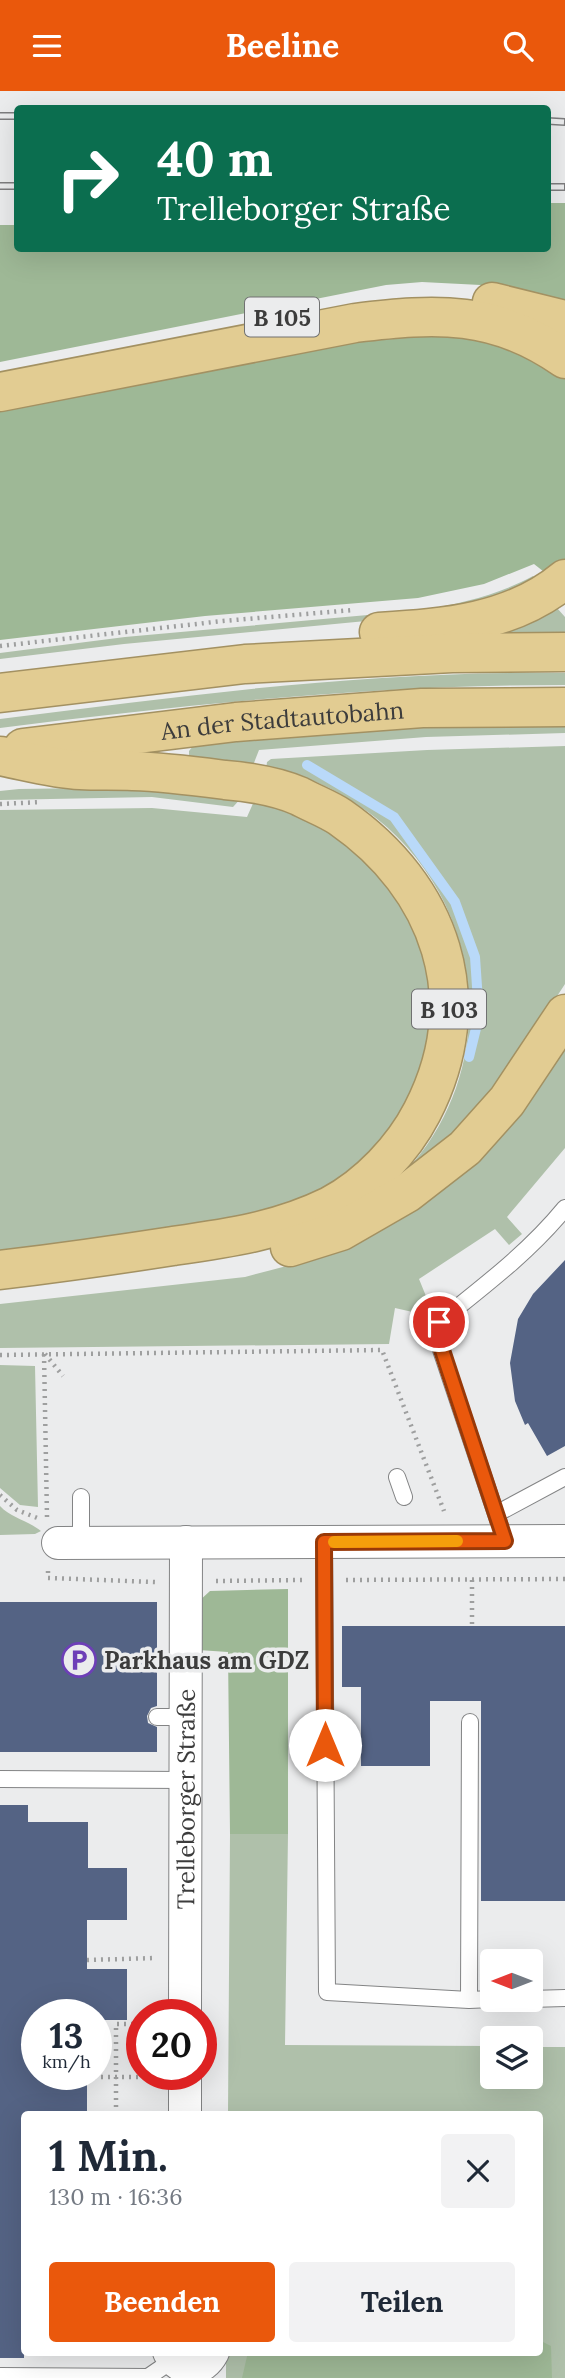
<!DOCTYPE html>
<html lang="de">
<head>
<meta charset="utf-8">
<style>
  body { margin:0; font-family:Lora,serif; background:#f2f2f3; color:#1f2937; height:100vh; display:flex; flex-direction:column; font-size:26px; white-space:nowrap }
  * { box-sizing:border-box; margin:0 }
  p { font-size:23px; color:#747a83 }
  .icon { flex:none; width:38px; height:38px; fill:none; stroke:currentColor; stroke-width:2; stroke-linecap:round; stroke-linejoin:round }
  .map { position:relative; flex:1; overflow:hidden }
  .side { position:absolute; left:21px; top:2020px; width:522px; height:245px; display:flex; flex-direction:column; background:#fff; border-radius:7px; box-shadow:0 7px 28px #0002 }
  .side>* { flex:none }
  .hud { position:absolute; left:14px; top:14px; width:537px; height:147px; border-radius:7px; box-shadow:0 7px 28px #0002; background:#0b6e4f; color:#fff; overflow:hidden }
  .needle { width:46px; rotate:270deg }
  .controls { position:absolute; left:480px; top:1858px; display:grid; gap:14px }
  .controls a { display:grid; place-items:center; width:63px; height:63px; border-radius:7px; background:#fff; box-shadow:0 7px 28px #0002; font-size:35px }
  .speed { position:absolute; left:21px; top:1908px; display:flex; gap:14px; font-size:35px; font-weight:700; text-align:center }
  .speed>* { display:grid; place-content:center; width:91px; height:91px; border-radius:50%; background:#fff; box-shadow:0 7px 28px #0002; line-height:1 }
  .speed small { font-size:18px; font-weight:400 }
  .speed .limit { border:10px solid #d22; background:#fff; color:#111 }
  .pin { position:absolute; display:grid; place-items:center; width:60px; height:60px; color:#fff; margin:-30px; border:4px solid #fff; border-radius:50%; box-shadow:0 2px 7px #0007 }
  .me { position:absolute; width:77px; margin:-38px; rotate:0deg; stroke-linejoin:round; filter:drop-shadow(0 0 5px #0008) }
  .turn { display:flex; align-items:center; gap:24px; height:147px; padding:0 28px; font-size:32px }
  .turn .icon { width:91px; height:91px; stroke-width:2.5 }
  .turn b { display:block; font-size:49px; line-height:60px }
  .round { display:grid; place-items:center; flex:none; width:74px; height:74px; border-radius:7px; background:#f2f2f3 }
  .head { display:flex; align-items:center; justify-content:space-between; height:119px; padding:0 28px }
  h1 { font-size:42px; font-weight:700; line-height:52px }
  .button { display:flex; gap:14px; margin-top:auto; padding:14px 28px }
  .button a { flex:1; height:80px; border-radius:7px; background:#ea580c; color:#fff; font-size:28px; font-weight:700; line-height:80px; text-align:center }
  .button a+a { background:#f2f2f3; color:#1f2937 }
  header { display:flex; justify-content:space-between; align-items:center; height:91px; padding:0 28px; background:#ea580c; color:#fff; font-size:32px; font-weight:700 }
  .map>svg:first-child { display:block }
  .green { fill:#afc0aa }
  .forest { fill:#9eb896 }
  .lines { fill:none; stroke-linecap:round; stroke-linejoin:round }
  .stream { stroke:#b9d9f9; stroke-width:10 }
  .building { fill:#546384 }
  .service-casing { stroke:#838485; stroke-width:18 }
  .minor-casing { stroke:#838485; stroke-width:34 }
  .trunk-casing { stroke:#a39162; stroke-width:41 }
  .path { stroke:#9e9f9f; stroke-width:4.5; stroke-dasharray:2 5; stroke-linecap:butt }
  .service { stroke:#fff; stroke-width:16 }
  .minor { stroke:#fff; stroke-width:32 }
  .trunk { stroke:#e2cc92; stroke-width:38 }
  .rail-casing { stroke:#7d7d7e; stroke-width:8 }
  .rail { stroke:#ebeced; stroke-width:5; stroke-dasharray:16; stroke-linecap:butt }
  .route-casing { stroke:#983908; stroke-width:18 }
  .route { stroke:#ea580c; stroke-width:12 }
  .slow { stroke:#f59e0b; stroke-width:12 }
  .labels { text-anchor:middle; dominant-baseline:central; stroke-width:7; stroke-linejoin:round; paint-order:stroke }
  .shield { fill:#ebeced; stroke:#707171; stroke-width:2 }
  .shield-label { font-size:23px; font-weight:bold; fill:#3c3c3c }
  .street-label { font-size:24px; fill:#3c3c3c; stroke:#ebeced }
  .poi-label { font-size:24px; font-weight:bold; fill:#3c3c3c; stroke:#ebeced; text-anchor:start }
</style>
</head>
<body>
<header><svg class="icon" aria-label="menu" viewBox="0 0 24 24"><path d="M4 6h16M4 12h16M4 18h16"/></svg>Beeline<svg class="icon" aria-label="search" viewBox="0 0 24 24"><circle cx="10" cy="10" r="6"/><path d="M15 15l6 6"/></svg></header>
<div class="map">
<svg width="565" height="2287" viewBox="0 0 565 2287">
  <rect width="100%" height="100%" fill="#ebeced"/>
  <!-- green -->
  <path class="green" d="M533,485L538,491L494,511L366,530L124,553L0,568V562L125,546L423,519C462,512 498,504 533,485Z
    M557,517L565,526V543H487Z
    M565,582V594C376,594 187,613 0,637V628C188,604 375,579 565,582Z
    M565,633V642L426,646L259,659L252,677L189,666V660L194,654L425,636Z
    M565,655V893L514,971L456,1043L406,1080C502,976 486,814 376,727C341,700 310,684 266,678L267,671L271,668L427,659Z
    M155,696L243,705L233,716L152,706L0,709V700L19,698Z
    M255,708L309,726L373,772L421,841L433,923L423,981L387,1047L338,1090L272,1123L0,1169V719L152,717L247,726Z
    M565,951V1057L507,1126L522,1143L509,1154L495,1138L419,1188L428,1210L417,1222L395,1217L389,1253L0,1257V1213L245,1186L313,1168Z
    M0,1274L35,1275L38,1416L20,1414L0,1397Z
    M0,1415C11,1427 27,1429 41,1440L35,1443L0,1444Z
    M230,1743H288L285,1954L492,1955V1986H530V1956H565V2287H226V2261H539V2023H228Z"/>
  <!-- forest -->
  <path class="forest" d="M548,112H565V213L500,195L422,191L386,194L0,271V134H17L18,158H548Z
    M372,243L490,244L565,286V469L548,484L534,473L484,493L418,507L205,525L0,549V315Z
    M288,1498V1743H230L228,1561L198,1559V1511L210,1500Z
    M539,2249L551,2255L552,2287H242L248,2261H539Z"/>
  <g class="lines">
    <!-- stream -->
    <path class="stream" d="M307,674L394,726L455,811L475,866L479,925L469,966"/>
  </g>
  <!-- building -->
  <path class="building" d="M565,1169V1355L547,1365L528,1332L525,1334L515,1310L510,1272L518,1228L533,1203Z
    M0,1511H157V1615L151,1617L147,1625L148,1632L157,1636V1661H0Z
    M342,1535H565V1810H481V1610H430V1675H361V1596H342Z
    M0,1714H28V1731H88V1777H127V1829H87V1878H127V1929H96V1923H37V1983H87V2023H24V2267H0Z"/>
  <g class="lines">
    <!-- service casing -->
    <g class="service-casing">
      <path id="service" d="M397,1386L404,1406
        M81,1406V1452
        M496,1423L565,1386
        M505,1450L437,1247L439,1231C484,1195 529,1161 565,1117
        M324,1451L327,1901L469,1909L470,1631
        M157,1626H186
        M0,1688L186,1689
        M530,1908L565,1907
        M469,1909L492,1908
        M0,2285L148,2286L167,2273L170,2263"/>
    </g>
    <!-- minor casing -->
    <g class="minor-casing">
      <g id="minor">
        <path d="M58,1452L565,1450"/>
        <path id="s1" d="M185,1923L186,1451"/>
        <path d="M185,2023V1983"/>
        <path d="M169,2261C181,2283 202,2282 213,2261"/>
      </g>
    </g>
    <!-- trunk casing -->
    <g class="trunk-casing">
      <g id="trunk">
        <path d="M492,211L565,229"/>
        <path d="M0,301L355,232C437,222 495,219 565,268"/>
        <path d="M379,541C445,537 512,532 565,488"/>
        <path d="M0,602L245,573L452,562L565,561"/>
        <path id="s2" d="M23,657L236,631L422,617L565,616"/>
        <path d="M0,665C26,670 54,678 80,679C98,680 115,679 133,680C164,681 194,685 225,689C250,691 276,695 299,705C312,712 328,718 340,726C441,796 480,909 422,1021C403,1058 368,1095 330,1115C279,1140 229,1147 173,1155C115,1164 58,1172 0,1179"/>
        <path d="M290,1156L341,1140L407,1102L465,1057L507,1010L565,923"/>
      </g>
    </g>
    <!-- path -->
    <path class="path" d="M0,555L223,530L353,519
      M0,713L41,711
      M44,1263L47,1426
      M45,1263L63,1285
      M0,1264L382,1259L444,1420
      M0,1404L17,1419L40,1428
      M48,1480V1487L155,1491
      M346,1489L565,1488
      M472,1489V1535
      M216,1490L302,1489
      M87,1869L156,1867
      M87,1986H156
      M116,2023V1933H142"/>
    <!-- service -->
    <use href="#service" class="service"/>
    <!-- minor -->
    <use href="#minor" class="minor"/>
    <!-- trunk -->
    <use href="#trunk" class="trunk"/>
    <!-- rail casing -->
    <g class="rail-casing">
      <path id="rail" d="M0,25H18
        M548,30L565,31
        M0,95H18
        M548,96H565"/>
    </g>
    <!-- rail -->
    <use href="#rail" class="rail"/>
  </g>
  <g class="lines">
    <!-- route casing -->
    <g class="route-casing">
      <path id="route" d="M325,1654L324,1451L505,1450L438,1247L439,1231"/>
    </g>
    <!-- route -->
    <use href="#route" class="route"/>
    <!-- slow -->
    <path class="slow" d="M334,1451L457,1450"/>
  </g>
  <!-- icons -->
  <defs>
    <g id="parking-ring" transform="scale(1.75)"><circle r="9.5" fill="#ebeced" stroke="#6d3fb7" stroke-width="1.5"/><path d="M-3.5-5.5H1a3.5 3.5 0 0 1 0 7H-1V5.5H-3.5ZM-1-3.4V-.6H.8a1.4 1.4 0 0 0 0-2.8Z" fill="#6d3fb7"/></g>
  </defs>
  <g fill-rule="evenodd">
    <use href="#parking-ring" x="79" y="1569"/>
  </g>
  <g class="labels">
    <!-- shield labels -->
    <g class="shield">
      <rect x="245" y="206.5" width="74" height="39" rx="5"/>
      <rect x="412" y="898.5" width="74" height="39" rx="5"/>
    </g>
    <g class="shield-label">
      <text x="282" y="226">B 105</text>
      <text x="449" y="918">B 103</text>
    </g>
    <!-- street labels -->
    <g class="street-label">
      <text stroke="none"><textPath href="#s2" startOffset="261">An der Stadtautobahn</textPath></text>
      <text stroke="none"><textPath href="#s1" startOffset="215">Trelleborger Straße</textPath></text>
    </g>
    <!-- poi labels -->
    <g class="poi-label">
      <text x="104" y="1569">Parkhaus am GDZ</text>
    </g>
  </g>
</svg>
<div class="controls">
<a><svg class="needle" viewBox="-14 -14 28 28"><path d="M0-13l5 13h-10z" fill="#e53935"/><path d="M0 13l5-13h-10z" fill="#747a83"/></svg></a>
<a><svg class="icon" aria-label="layers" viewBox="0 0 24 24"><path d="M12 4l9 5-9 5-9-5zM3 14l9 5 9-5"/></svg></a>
</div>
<div class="speed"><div>13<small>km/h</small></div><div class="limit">20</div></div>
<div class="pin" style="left:439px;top:1231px;background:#d93025"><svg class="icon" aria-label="arrive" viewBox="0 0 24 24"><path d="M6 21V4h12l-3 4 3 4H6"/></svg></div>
<svg class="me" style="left:325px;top:1654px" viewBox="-20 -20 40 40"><circle r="19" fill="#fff"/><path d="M0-13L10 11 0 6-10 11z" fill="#ea580c"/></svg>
<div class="hud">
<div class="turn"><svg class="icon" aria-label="right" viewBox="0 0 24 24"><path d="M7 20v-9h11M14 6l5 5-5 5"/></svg><div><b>40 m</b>Trelleborger Straße</div></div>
</div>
<section class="side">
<div class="head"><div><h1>1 Min.</h1><p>130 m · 16:36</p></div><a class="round"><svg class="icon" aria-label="close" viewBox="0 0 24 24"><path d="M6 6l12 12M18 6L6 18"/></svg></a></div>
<div class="button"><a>Beenden</a><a>Teilen</a></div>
</section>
</div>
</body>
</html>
